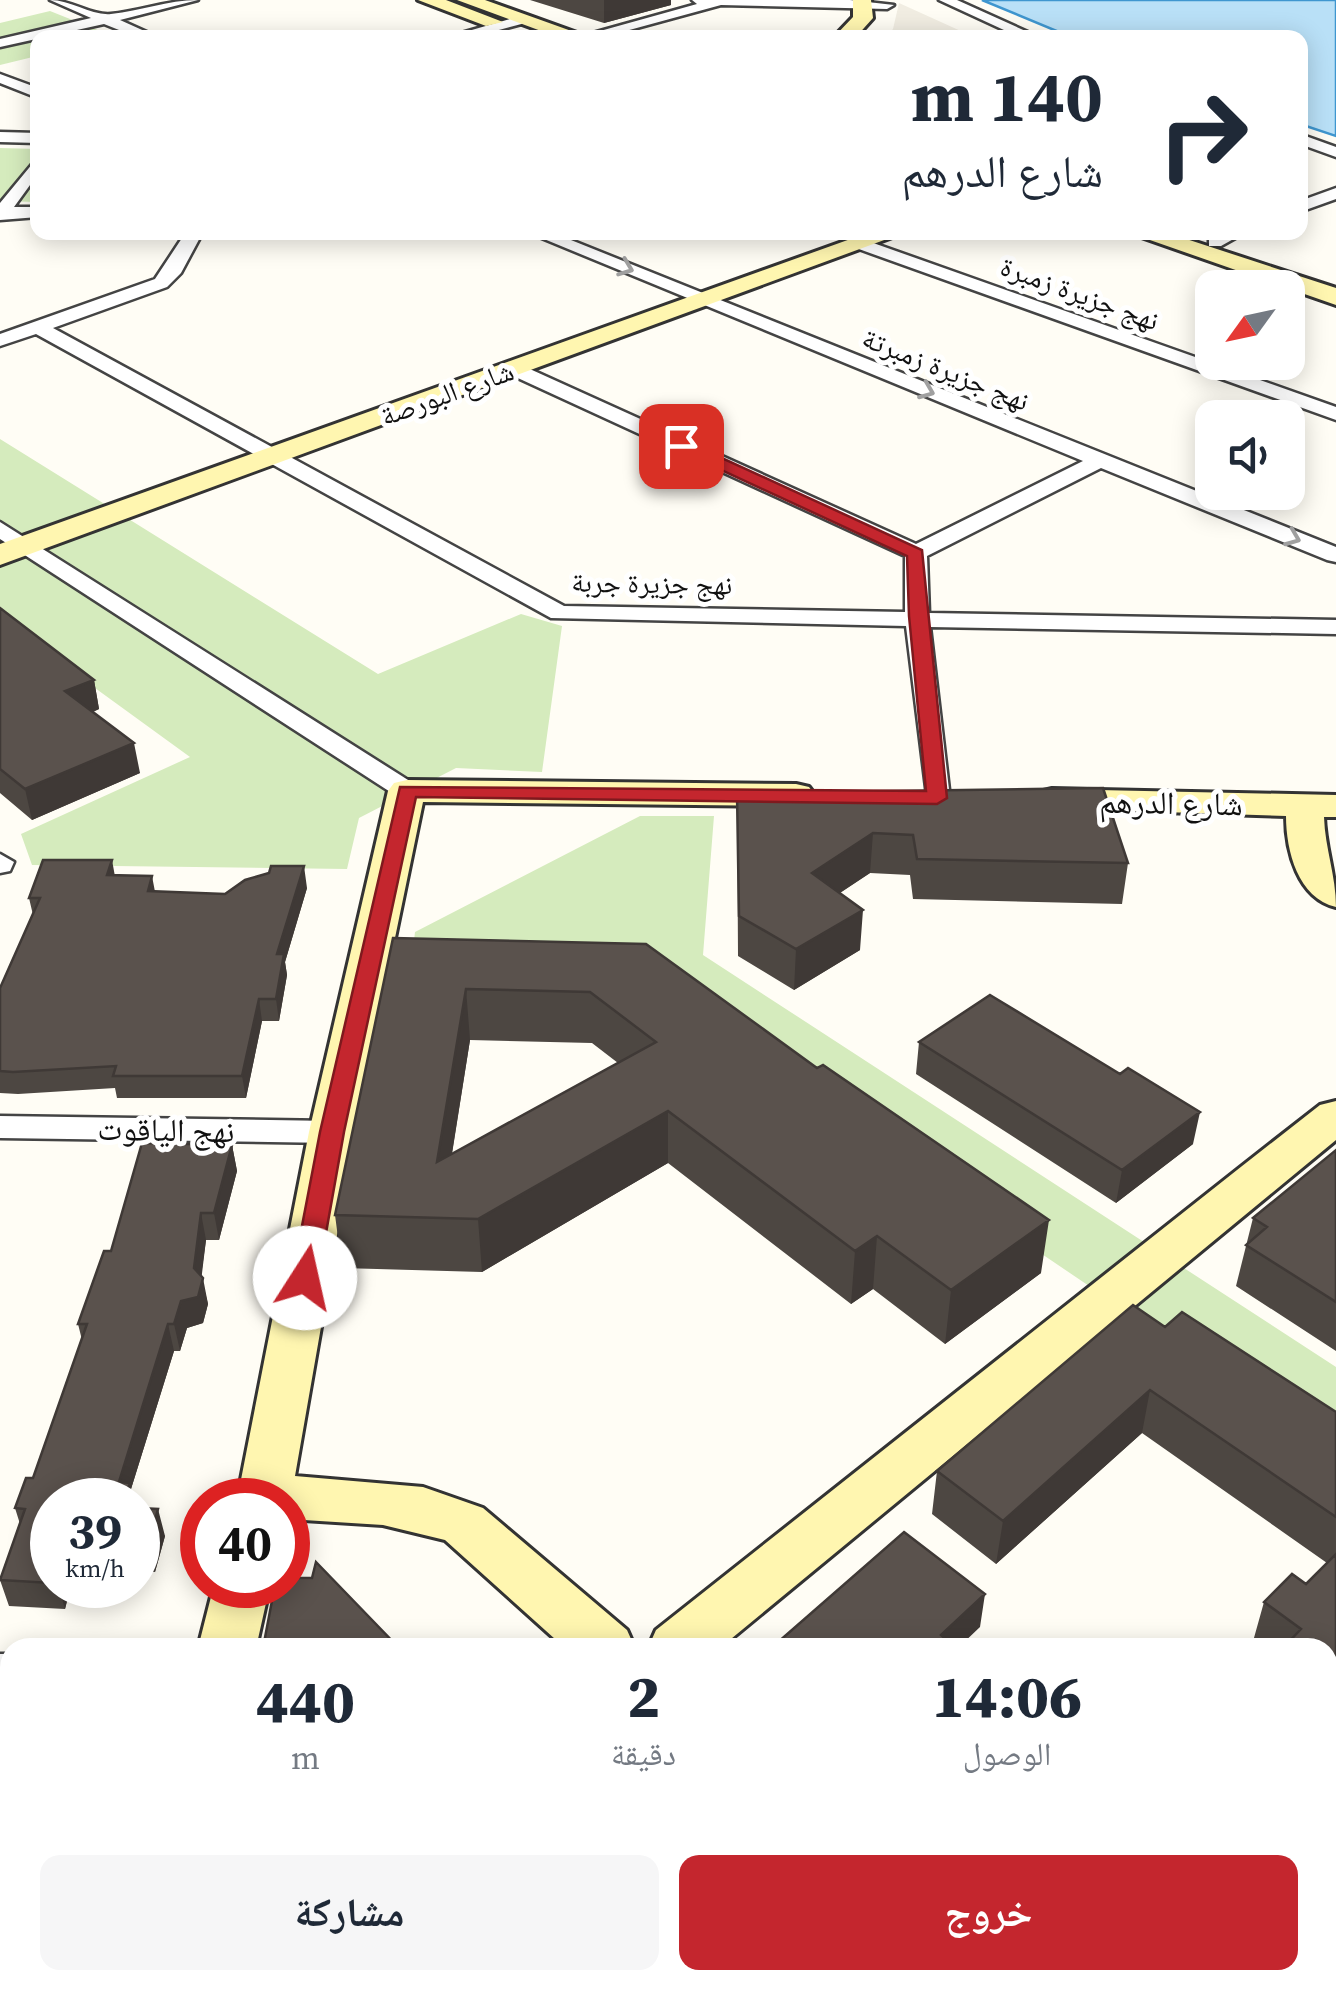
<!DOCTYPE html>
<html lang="ar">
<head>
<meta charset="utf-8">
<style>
  body { margin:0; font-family:"Source Serif 4","Noto Naskh Arabic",serif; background:#f6f6f7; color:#1f2937; direction:rtl; height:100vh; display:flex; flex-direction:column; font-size:38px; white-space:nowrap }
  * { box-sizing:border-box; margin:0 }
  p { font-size:32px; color:#747a83 }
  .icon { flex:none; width:55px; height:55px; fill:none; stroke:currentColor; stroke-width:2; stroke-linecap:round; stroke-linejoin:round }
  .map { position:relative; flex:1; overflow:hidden; direction:ltr }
  .drawer { position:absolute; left:0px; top:1638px; width:1338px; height:352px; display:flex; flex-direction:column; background:#fff; border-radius:30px 30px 0 0; box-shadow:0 5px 25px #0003; direction:rtl }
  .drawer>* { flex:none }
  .top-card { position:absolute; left:30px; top:30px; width:1278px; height:210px; border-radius:20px; box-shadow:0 5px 25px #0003; direction:rtl; background:#fff; color:#1f2937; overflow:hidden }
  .needle { width:65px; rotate:237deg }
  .fabs { position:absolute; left:1195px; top:270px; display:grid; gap:20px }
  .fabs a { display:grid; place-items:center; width:110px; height:110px; border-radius:20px; background:#fff; box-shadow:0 5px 25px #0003; font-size:50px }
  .speed { position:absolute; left:30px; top:1478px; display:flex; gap:20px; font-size:50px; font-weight:700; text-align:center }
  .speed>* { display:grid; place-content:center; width:130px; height:130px; border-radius:50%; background:#fff; box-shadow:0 5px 25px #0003; line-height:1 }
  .speed small { font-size:25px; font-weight:400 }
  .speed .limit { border:15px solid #d22; background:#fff; color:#111 }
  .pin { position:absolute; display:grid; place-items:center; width:85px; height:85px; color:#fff; margin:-42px; border-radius:20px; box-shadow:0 5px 15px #0006 }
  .me { position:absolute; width:110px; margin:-55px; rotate:10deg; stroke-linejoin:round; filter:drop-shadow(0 0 8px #0008) }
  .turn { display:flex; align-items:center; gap:35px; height:210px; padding:0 40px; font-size:45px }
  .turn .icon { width:130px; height:130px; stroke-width:2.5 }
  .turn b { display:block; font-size:70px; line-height:85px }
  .eta { display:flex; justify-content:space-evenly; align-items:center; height:170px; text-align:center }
  .eta b { font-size:60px; font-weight:800; line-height:70px }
  .action { display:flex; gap:20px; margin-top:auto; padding:20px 40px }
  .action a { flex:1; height:115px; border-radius:20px; background:#c4262e; color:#fff; font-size:40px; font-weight:800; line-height:115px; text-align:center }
  .action a+a { background:#f6f6f7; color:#1f2937 }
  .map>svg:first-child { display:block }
  .green { fill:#d5ebbd }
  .plaza { fill:#f1ede2 }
  .water { fill:#b9e0f7; stroke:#3f96cf; stroke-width:2.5 }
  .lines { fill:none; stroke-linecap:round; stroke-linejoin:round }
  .street-casing { stroke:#444; stroke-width:5 }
  .secondary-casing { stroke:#333; stroke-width:6 }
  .street { fill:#fff; fill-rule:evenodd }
  .secondary { fill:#fff6b0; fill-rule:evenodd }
  .wall { fill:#4d4742; fill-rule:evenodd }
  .shaded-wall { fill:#3f3936 }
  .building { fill:#5a524d; stroke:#3f3936; stroke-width:2.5; fill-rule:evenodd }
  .oneway { stroke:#a0a0a0 }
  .route { fill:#c4262e; stroke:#7f191e; stroke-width:2.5 }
  .labels { text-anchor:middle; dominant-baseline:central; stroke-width:10; stroke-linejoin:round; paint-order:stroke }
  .far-street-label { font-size:28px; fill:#111; stroke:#fff }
  .street-label { font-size:32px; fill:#111; stroke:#fff }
</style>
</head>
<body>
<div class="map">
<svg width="1336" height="1989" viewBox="0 0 1336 1989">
  <rect width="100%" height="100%" fill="#fffdf5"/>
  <!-- green -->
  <path class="green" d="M50,11L115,37L38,38L37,56L0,65V23Z
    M0,148L37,149V202L0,201Z
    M0,439L378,674L521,614L562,626L542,772L456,768L359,818L347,869L32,865L21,834L190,757L0,619Z
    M640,816H714L703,955L1336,1367V1453L650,989L409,984L415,932Z"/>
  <!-- plaza -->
  <path class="plaza" d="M899,3L974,37H886L893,29Z"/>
  <!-- water -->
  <path class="water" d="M982,0H1336V136L1300,124V38L1071,37Z"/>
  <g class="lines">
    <!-- street casing -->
    <g class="street-casing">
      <path id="street" d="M50,0C71,0 92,16 111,14C141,11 167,0 198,0L120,20L160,38H139L104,24L0,47V39L91,18Z
        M692,0H850L894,5L887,9L721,5L600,38H575L697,4Z
        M939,0H957L1041,38H1021Z
        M524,15L529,22L469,38H444Z
        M0,74L38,88V98L0,83Z
        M0,132L38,133V143L0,142Z
        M1300,134L1336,147V157L1300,144Z
        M38,157V174L14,207H38V217L0,220V203Z
        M1336,188V199L1300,212V201Z
        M186,232H203L181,273L167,287L53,328L564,606L905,612V556L507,373V365H521L916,544L1083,461L527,232H551L1336,547V562L1327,560L1101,468L927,556L929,613L1336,620V634L930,627L950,798L937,806L928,804L906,626L551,618L36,334L0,346V334L155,279Z
        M1222,232H1246L1221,246H1209V238Z
        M862,239L1336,407V420L856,248L853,244Z
        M0,522L416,785L420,791L416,797H398L0,539Z
        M0,854L14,862L10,871L0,873Z
        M0,1116L332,1121L343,1124L348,1132L343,1140L332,1143L0,1138Z
        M0,1654H10V1690H0Z"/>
    </g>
    <!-- secondary casing -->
    <g class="secondary-casing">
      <path id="secondary" d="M418,0H446L503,22L486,26Z
        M457,0H485L591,38H560Z
        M853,0H871L873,18L855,38H833L853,17Z
        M870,232H906L0,565V544Z
        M1127,232H1165L1336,288V305Z
        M407,780L796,784L809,787L815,795L809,803L796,806L423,802L355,1132L295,1476L423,1487L483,1508L627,1630L635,1648H565L445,1540L383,1525L288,1519V1500H237L309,1132L388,791L394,783Z
        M1052,789L1336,795V817H1324C1325,849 1336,875 1336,907C1298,898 1286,851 1286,816L1039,808L1033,800L1039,792Z
        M1336,1101V1140L720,1648H648L656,1630L1237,1170L1320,1105Z
        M214,1585H270L256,1648H198Z
        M118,1980H184L182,1989H116Z
        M891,1980H963L967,1989H895Z"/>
    </g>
    <!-- street -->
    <use href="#street" class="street"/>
    <!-- secondary -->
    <use href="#secondary" class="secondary"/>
  </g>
  <!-- wall -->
  <path class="wall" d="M530,0H671V5L604,23Z
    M0,608L94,680L99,709L93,712L140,773L32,820L0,793Z
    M737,793L1128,863L1122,904L913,899L910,875L870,873L840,893L860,950L794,990L738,956Z
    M114,875L155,892L225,894L307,888L285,962L287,975L279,1021H262L246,1098H117L115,1088L18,1094L0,1093V988L33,915L29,898Z
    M393,938L646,944L1041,1273L945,1344L873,1289L851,1304L668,1163L482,1272L342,1268L335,1215ZM470,1040L592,1043L618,1063L452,1154Z
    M919,1042L1193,1144L1116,1203L916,1074Z
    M232,1145L237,1171L219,1240H206L201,1276L208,1304L203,1323L187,1328L180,1351H174L131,1489L52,1500V1585H114L108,1604L67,1601L65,1609L9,1606L0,1580L20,1524L15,1508L33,1478L82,1340L78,1324L111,1251Z
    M1336,1150V1351L1236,1286L1253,1218Z
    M1165,1327L1336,1412V1786L1328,1780V1648H1256L1252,1645L1264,1602L1306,1584L1327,1563L1142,1433L996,1564L932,1514L937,1471Z
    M138,1508L165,1536L155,1572L138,1571Z
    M0,1775L10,1776V1910H0Z
    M1056,1980H1266L1277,1989H1067Z"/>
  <!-- shaded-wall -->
  <path class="shaded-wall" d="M604,0H671V5L604,23Z
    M94,680L99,709L71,721L65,691Z
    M134,743L140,773L32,820L25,789Z
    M873,833L870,873L809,913L812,873Z
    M112,860L116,882L107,875Z
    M304,866L307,888L285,962L287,975L279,1021L276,999L277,954Z
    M152,876L156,897L148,891Z
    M863,910L860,950L794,990L796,949Z
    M466,989L470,1040L442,1215L437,1162Z
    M259,999L262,1021L246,1098L242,1076Z
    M668,1111V1163L482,1272L478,1219Z
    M1200,1112L1193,1144L1116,1203L1122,1170Z
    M232,1145L237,1171L219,1240L214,1213Z
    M201,1213L206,1240L200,1290L203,1278L208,1304L203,1323L187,1328L180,1351L174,1324L194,1268Z
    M1049,1220L1041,1273L945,1344L951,1290Z
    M877,1236L873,1289L851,1304L855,1251Z
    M168,1324L174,1351L131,1489L134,1500H123L119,1482Z
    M1150,1390L1142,1433L996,1564L1003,1521Z
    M158,1509L165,1536L155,1572L148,1545Z
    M58,1585H63L67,1601L65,1609Z
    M103,1585H114L108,1604Z
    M985,1594L980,1627L958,1648H939L941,1635Z
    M10,1966V1980H16L19,1989H4Z
    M706,1980H717V1989H695Z"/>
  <!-- building -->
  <path class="building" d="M0,608L94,680L65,691L134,743L25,789L0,769Z
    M1103,788L1128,863L917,859L913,835L873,833L812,873L863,910L796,949L739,916L737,793Z
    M43,860H112L107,875L152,876L148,891L225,894L245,880L269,873L271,866H304L277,954H284L276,999H259L242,1076H113L116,1066L13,1072L0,1071V988L40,898H29Z
    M393,938L646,944L817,1068L823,1065L1049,1220L951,1290L877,1236L855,1251L668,1111L478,1219L335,1215ZM466,989L590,992L656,1042L437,1162Z
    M990,995L1120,1074L1128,1068L1200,1112L1122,1170L919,1042Z
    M142,1143L232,1145L214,1213H201L194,1268L203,1278L198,1297L181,1301L174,1324H168L119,1482L130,1483L124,1500H52V1583L0,1580L25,1509L15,1508L26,1478H33L87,1324H78L104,1251H111Z
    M1336,1150V1302L1246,1245L1267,1227L1253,1218Z
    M1133,1305L1165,1327L1182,1312L1336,1412V1517L1150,1390L1003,1521L937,1471Z
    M138,1508L158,1509L148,1545H138Z
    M904,1532L985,1594L941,1635L956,1648H783L777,1643Z
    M1336,1554V1733L1328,1727V1648H1283L1301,1629L1264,1602L1292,1574L1306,1584Z
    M316,1562L399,1648H263L275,1585H288V1578H312Z
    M0,1775L10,1776V1888H0Z
    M1336,1963V1989H1314L1322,1980H1328V1973Z
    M0,1965H10L4,1989H0Z
    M196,1980H706L695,1989H194Z
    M1113,1980H1266L1277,1989H1123Z"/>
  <!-- one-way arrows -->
  <defs><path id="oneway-chevron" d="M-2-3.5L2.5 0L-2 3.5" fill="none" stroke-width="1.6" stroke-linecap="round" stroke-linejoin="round" transform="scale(2.5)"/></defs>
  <g class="oneway">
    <use href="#oneway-chevron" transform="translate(626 268) rotate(21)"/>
    <use href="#oneway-chevron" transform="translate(927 391) rotate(22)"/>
    <use href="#oneway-chevron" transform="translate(1293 538) rotate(22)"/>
  </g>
  <!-- route -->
  <path class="route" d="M676,442H687L922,550L947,798L937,804L416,797L344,1132L318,1278L314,1285H296L292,1278L320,1132L400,787L926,791L909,616L907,556L676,449Z"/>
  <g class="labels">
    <!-- far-street labels -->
    <g class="far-street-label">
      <text transform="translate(1080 293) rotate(20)">نهج جزيرة زمبرة</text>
      <text transform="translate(946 369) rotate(22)">نهج جزيرة زمبرتة</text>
      <text transform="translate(447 393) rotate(-20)">شارع البورصة</text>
      <text transform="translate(652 583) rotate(1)">نهج جزيرة جربة</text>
    </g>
    <!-- street labels -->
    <g class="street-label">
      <text transform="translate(1171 803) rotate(1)">شارع الدرهم</text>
      <text transform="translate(166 1130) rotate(1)">نهج الياقوت</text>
    </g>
  </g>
</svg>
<div class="fabs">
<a><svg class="needle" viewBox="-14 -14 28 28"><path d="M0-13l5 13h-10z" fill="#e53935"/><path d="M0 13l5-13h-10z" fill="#747a83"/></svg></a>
<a><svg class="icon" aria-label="sound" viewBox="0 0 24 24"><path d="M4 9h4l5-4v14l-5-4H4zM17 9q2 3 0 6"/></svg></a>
</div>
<div class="speed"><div>39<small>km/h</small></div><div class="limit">40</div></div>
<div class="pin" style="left:681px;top:446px;background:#d93025"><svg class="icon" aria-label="arrive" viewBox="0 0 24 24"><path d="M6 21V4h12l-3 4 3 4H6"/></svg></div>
<svg class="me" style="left:305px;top:1278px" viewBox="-20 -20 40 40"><circle r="19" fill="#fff"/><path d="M0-13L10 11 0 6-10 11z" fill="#c4262e"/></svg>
<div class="top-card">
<div class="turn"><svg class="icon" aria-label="right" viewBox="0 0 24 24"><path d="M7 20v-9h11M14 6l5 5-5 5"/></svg><div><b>140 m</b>شارع الدرهم</div></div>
</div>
<section class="drawer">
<div class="eta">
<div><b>14:06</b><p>الوصول</p></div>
<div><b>2</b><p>دقيقة</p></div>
<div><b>440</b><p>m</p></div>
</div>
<div class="action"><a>خروج</a><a>مشاركة</a></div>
</section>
</div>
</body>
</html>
